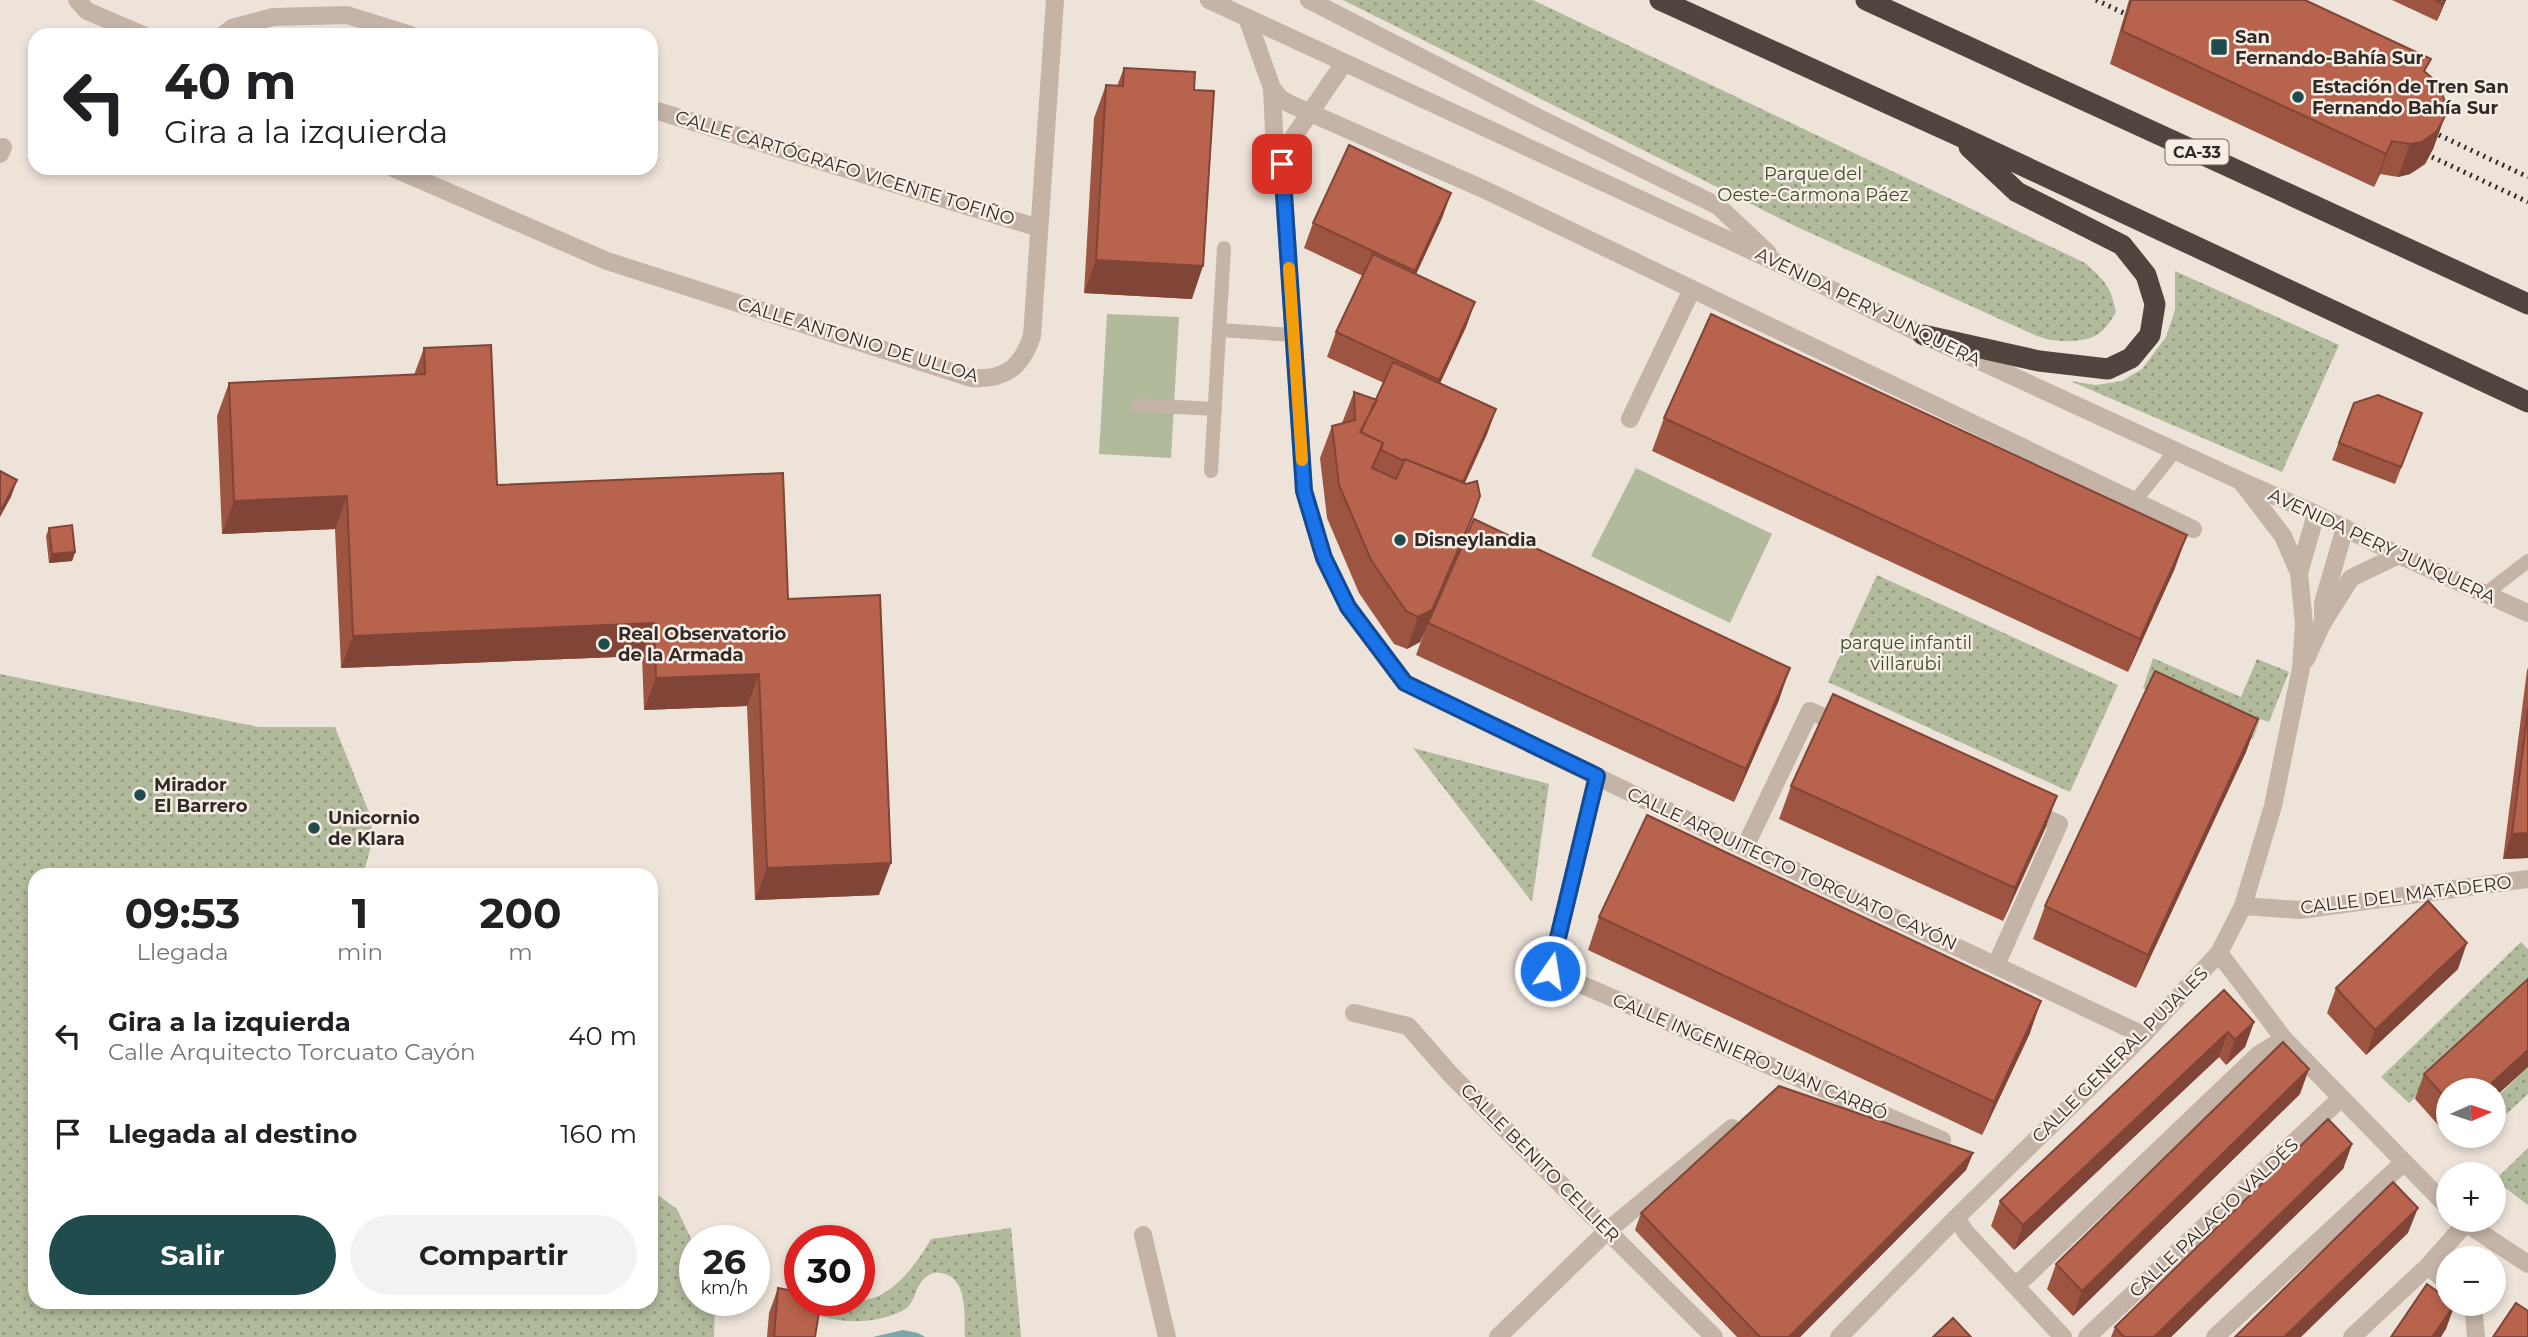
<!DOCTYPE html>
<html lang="es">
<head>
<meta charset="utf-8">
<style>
  body { margin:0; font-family:Montserrat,sans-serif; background:#f2f2f2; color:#202124; height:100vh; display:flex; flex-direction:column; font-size:26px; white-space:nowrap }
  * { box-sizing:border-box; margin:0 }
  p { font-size:23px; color:#757577 }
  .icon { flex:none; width:38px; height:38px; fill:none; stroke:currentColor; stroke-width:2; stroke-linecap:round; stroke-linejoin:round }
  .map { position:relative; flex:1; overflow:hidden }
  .details { position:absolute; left:28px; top:868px; width:630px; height:441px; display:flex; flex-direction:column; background:#fff; border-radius:21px; box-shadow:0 4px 10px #0003 }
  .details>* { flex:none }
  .guide { position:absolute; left:28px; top:28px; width:630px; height:147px; border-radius:21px; box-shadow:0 4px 10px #0003; background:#fff; color:#202124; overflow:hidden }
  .needle { width:46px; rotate:87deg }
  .buttons { position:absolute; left:2436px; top:1078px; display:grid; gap:14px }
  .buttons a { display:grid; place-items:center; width:70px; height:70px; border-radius:50%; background:#fff; box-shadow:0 4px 10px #0003; font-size:35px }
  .speed { position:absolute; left:679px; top:1225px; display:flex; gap:14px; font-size:35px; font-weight:700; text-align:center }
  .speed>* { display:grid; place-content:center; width:91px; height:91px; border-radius:50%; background:#fff; box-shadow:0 4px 10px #0003; line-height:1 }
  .speed small { font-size:18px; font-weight:400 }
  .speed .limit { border:10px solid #d22; background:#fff; color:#111 }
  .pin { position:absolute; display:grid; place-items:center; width:60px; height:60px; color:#fff; margin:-30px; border-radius:14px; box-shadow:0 4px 10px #0006 }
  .me { position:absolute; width:77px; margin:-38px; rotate:13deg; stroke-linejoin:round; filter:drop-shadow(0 0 5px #0008) }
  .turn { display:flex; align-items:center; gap:24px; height:147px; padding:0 21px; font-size:32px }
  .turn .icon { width:91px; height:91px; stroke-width:2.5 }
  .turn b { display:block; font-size:49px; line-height:60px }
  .eta { display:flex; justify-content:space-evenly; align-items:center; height:119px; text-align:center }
  .eta b { font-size:42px; font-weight:700; line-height:49px }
  .action { display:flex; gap:14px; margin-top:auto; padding:14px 21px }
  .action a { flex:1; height:80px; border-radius:42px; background:#214c4d; color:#fff; font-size:28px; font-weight:700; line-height:80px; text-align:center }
  .action a+a { background:#f2f2f2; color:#202124 }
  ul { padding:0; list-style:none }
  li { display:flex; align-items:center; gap:21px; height:98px; padding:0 21px }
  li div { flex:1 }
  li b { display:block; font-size:26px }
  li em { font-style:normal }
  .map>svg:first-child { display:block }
  .green { fill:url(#green-dots) }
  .pitch { fill:#b1ba9b }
  .water { fill:url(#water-ripples) }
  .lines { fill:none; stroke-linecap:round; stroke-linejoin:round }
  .service { stroke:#c4b3a7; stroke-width:14 }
  .minor { stroke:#c4b3a7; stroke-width:18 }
  .tertiary { stroke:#c4b3a7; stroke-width:18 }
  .motorway { stroke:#51433e; stroke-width:21 }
  .rail { stroke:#312926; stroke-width:5; stroke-dasharray:2 5; stroke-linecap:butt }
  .wall { fill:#9d5542 }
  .shaded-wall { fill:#804536 }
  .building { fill:#b7634d; stroke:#804536; stroke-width:2 }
  .route-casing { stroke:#114b97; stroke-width:18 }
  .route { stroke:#1a73e8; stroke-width:12 }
  .slow { stroke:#f59e0b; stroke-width:12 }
  .poi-dot { fill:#214c4d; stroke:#f6ede4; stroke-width:2.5 }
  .labels { text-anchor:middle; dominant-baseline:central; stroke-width:5; stroke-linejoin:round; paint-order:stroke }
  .shield { fill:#f6ede4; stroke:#6c645f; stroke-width:2 }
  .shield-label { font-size:16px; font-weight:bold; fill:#312926 }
  .poi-label { font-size:18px; font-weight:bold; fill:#312926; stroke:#f6ede4; text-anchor:start }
  .street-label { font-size:18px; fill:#312926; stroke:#f6ede4 }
  .park-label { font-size:18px; fill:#424c2d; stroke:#f6ede4 }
</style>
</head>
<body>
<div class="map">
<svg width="2528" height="1337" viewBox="0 0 2528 1337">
  <defs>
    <pattern id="green-dots" width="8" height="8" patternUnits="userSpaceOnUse" patternTransform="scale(1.75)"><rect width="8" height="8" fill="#b1ba9b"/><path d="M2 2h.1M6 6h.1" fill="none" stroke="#91977e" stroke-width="1.8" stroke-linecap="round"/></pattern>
    <pattern id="water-ripples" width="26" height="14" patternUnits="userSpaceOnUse" patternTransform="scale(1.75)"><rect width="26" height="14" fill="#7ba7a7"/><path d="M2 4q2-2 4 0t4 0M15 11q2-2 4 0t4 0" fill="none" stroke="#658888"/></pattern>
  </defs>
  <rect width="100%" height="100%" fill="#ede3d9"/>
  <!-- green -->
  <path class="green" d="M1343,0H1533L2085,263C2104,280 2111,286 2116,312C2111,320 2107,328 2098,334C2084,344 2053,342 2037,336L1795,226Z
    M2175,271L2339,345L2282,472L2070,381L2096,385L2122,381L2142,369L2166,337L2175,310Z
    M1877,575L2118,685L2070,792L1828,682Z
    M2153,658L2241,697L2257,659L2289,672L2269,722L2260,719L2253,739L2143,688Z
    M0,674L258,727H335L370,815L373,839L363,875H35V1302H651V1190L677,1209L695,1247V1300H715L714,1337H0Z
    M1413,748L1549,784L1532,902Z
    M2521,942L2528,949V995L2409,1103L2381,1077Z
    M2528,1067V1094L2502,1118L2494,1132V1100Z
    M2528,1148V1205L2495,1180Z
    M1011,1228L1021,1337H965C964,1317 969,1277 941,1273C933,1271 927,1275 922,1281C914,1290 915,1305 902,1311C874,1325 841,1323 813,1314L816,1300C835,1300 855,1303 873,1298C897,1291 919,1260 931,1239Z"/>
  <!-- pitch -->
  <path class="pitch" d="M1107,314L1179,317L1171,458L1099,454Z
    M1636,468L1772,534L1730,623L1591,556Z"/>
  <!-- water -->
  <path class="water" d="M903,1330L918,1333L925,1337H873Z"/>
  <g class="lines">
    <!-- service -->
    <path class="service" d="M1220,330L1293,335
      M1138,405L1215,409
      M1211,471L1224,248
      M2135,501L2175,451
      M2485,594L2528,561"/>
    <!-- minor -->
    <path class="minor" d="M77,0L87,11L143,35
      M1247,18L1272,88L1275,153L1282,164
      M223,35L232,28L273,17L347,15L411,35
      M1344,63L1292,139L1282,164L1304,490L1324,558L1348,607L1405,683L1647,801L2143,1035
      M1272,88L1280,98L1290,104L1481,188L2193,529
      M651,109L1039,228
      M0,154L3,147
      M393,168L607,261L971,378C1005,380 1021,368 1032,336L1055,0
      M1630,419L1692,289
      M1597,776L1550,971L1942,1140
      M1745,847L1810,711L1845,726
      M2243,906L2300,910L2528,879
      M1996,965L2059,824L2030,811
      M1354,1013L1408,1026L1451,1075L1714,1337
      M1956,1218L1967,1234L2063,1337
      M1143,1235L1167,1337
      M2448,1283L2428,1266L2465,1224
      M2017,1285L2258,1055L2284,1039
      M2473,1304L2476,1337
      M1498,1337L1607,1231L1732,1128
      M2087,1337L2340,1099
      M2215,1337L2403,1163
      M2352,1337L2428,1266"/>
    <!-- tertiary -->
    <path class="tertiary" d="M1209,0L1778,263L1923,335L2241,481L2316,514L2399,555L2528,613
      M1309,0L1539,118L1718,206L1768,253
      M2243,484L2283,536L2299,573
      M2323,617V603L2345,528
      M2306,659L2322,624L2351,578L2399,555
      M2219,953L2284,1039L2448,1207
      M2461,1220L2528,1264
      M1839,1337L1956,1218L2143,1035L2219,953L2243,906L2273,806L2301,668L2304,624L2299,573L2316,514"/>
    <!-- motorway -->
    <path class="motorway" d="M1660,0L1955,134L2528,402
      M1866,0L2528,304
      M1923,335L2039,361L2108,369L2131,358L2150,335L2155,304L2146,275L2122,245L2017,192L1969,147"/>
    <!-- rail -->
    <path class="rail" d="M2096,0L2143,22
      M2420,126L2528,177
      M2413,148L2528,202"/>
  </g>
  <!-- wall -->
  <path class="wall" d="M2129,0H2305L2426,72L2445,116L2433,149L2425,164L2410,174L2398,177L2380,174L2374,187L2110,64Z
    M2392,0H2446L2437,21Z
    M1124,68L1194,90L1192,299L1084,293L1094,118L1106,85L1117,86Z
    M1451,193L1442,218L1416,274L1475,302L1466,327L1440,383L1496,409L1487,434L1465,483L1460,550L1779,700L1734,802L1416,655L1424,633L1420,642L1407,649L1394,644L1359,593L1327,518L1320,458L1332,426L1342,423L1354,392L1376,399L1384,383L1327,357L1336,332L1363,276L1304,248L1313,223Z
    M424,348L497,485L788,599L879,895L755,900L747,706L644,710L642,656L341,668L335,529L222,534L217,416L229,383L414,375Z
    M2354,403L2422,413L2395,484L2332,460Z
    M1664,418L2175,568L2128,672L1652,451Z
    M49,528L75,552L72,561L49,563L46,536Z
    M2528,668V858L2503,859L2527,670Z
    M2258,719L2246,752L2136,988L2033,939L2045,906Z
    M1791,786L2057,796L2045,829L2003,921L1779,819Z
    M1599,917L2030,1033L1982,1135L1588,950Z
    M2458,969L2366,1055L2327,1013L2336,988Z
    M2224,990L2254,1022L2245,1047L2226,1065L2219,1057L2014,1250L1991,1226L2000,1201Z
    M2424,1074L2448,1090V1136L2415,1099Z
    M2300,1094L2073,1316L2047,1289L2056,1264Z
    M2352,1144L2343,1169L2171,1337H2111L2115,1327Z
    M1973,1153L1966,1170L1800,1337H1737L1635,1230L1641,1213Z
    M778,1288L815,1337H767L769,1313Z"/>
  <!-- shaded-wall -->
  <path class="shaded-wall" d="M2445,0H2446L2437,21L2443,4Z
    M2445,116L2433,149L2425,164L2410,174L2398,177L2410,144Z
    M2392,141L2380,174L2374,187L2386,154Z
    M1451,193L1442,218L1406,296L1415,271Z
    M1096,260L1203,266L1192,299L1084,293Z
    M1475,302L1466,327L1430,405L1439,380Z
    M1496,409L1487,434L1451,512L1461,487Z
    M17,480L11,497L0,517V512Z
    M347,496L335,529L222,534L234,501Z
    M1472,518L1460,551L1420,642L1407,649L1418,617Z
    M2187,535L2175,568L2128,672L2140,639Z
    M75,552L72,561L49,563L52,554Z
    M654,623L642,656L341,668L353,636Z
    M1790,668L1779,700L1734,802L1746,769Z
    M759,674L747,706L644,710L656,678Z
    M2258,719L2246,752L2136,988L2148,955Z
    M2057,796L2045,829L2003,921L2015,888Z
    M2528,833V858L2503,859L2512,834Z
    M891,863L879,895L755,900L767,868Z
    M2467,943L2458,969L2366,1055L2375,1030Z
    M2041,1001L2030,1033L1982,1135L1994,1102Z
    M2254,1022L2245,1047L2226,1065L2235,1040Z
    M2228,1032L2219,1057L2014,1250L2023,1225Z
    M2528,1050V1067L2494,1098V1090H2484Z
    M2309,1069L2300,1094L2073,1316L2082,1291Z
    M2352,1144L2343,1169L2171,1337H2154Z
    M1973,1153L1966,1170L1800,1337H1789Z
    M2418,1208L2408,1233L2301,1337H2284Z
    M2455,1304L2446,1329L2441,1337H2432Z"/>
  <!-- building -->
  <path class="building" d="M2131,0H2305L2431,59L2424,71L2438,83L2444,99L2445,116L2437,131L2422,142L2410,144L2392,141L2386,154L2122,31Z
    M2435,0H2445L2443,4Z
    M1124,68L1195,72L1194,90L1214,91L1203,266L1096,260L1106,85L1123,86Z
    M1349,145L1451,193L1415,271L1313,223Z
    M1373,254L1475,302L1439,380L1336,332Z
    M1711,314L2187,535L2140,639L1664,418Z
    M491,345L497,485L783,473L788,599L880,595L891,863L767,868L759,674L656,678L654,623L353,636L347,496L234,501L229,383L425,374L424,348Z
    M1393,362L1496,409L1463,482L1405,459L1404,461L1381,450L1383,443L1361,432Z
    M1354,392L1377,400L1360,432L1383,443L1372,468L1396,479L1405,459L1466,484L1477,481L1480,496L1472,518L1432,610L1418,617L1406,611L1371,560L1339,485L1332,426L1355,420Z
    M2378,395L2422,413L2401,467L2339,443L2354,403Z
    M0,471L17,480L1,510L0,509Z
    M1474,519L1790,668L1746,769L1428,623Z
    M72,525L75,552L52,554L49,528Z
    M2155,671L2258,719L2148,955L2045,906Z
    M1833,694L2057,796L2015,888L1791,786Z
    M2528,709V833L2512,834Z
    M1647,815L2041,1001L1994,1102L1599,917Z
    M2428,901L2467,943L2375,1030L2336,988Z
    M2528,979V1050L2484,1090H2448V1101L2424,1074Z
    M2224,990L2254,1022L2235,1040L2228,1032L2023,1225L2000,1201Z
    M2283,1042L2309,1069L2082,1291L2056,1264Z
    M1779,1086L1973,1153L1789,1337H1760L1641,1213Z
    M2328,1119L2352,1144L2154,1337H2124L2115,1327Z
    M2393,1182L2418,1208L2284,1337H2235Z
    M2427,1284L2448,1299V1304H2455L2432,1337H2391Z
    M778,1288L800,1292V1300H821L815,1337H774Z
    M2516,1303L2528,1311V1337H2493Z
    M1953,1318L1971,1337H1933Z"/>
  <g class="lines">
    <!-- route casing -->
    <g class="route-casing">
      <path id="route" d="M1282,164L1304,491L1324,558L1348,607L1405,683L1597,776L1550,971"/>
    </g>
    <!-- route -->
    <use href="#route" class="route"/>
    <!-- slow -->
    <path class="slow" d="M1289,268L1302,460"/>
  </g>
  <!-- markers -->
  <g class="poi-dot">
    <rect x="2210" y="38" width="18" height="18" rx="3.5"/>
    <circle cx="2298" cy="97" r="7"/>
    <circle cx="1400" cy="540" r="7"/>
    <circle cx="604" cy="644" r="7"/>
    <circle cx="140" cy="795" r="7"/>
    <circle cx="314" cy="828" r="7"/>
  </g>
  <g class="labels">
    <!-- shield labels -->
    <rect class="shield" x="2165.5" y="139.5" width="63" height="25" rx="5"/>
    <g class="shield-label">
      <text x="2197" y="152">CA-33</text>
    </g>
    <!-- poi labels -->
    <g class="poi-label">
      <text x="2235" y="37">San<tspan x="2235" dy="21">Fernando-Bahía Sur</tspan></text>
      <text x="2312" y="87">Estación de Tren San<tspan x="2312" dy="21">Fernando Bahía Sur</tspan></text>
      <text x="1414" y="540">Disneylandia</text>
      <text x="618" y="634">Real Observatorio<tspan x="618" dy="21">de la Armada</tspan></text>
      <text x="154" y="785">Mirador<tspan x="154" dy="21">El Barrero</tspan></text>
      <text x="328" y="818">Unicornio<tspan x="328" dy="21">de Klara</tspan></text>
    </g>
    <!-- street labels -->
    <g class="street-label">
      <text transform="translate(845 168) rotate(17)">CALLE CARTÓGRAFO VICENTE TOFIÑO</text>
      <text transform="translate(1868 307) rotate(26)">AVENIDA PERY JUNQUERA</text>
      <text transform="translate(858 340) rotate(17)">CALLE ANTONIO DE ULLOA</text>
      <text transform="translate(2382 546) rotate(25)">AVENIDA PERY JUNQUERA</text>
      <text transform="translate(1792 869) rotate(25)">CALLE ARQUITECTO TORCUATO CAYÓN</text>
      <text transform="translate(2406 895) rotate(-7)">CALLE DEL MATADERO</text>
      <text transform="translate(2120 1055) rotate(-45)">CALLE GENERAL PUJALES</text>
      <text transform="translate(1750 1057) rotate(23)">CALLE INGENIERO JUAN CARBÓ</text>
      <text transform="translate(1540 1163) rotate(45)">CALLE BENITO CELLIER</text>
      <text transform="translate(2214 1218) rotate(-43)">CALLE PALACIO VALDÉS</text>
    </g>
    <!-- park labels -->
    <g class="park-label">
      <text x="1813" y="174">Parque del<tspan x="1813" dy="21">Oeste-Carmona Páez</tspan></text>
      <text x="1906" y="643">parque infantil<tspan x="1906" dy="21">villarubi</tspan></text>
    </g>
  </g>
</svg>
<div class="buttons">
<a><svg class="needle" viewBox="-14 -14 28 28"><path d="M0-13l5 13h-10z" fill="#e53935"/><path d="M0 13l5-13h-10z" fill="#757577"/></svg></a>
<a>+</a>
<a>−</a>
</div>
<div class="speed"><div>26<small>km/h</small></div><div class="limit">30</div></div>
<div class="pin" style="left:1282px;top:164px;background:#d93025"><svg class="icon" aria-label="arrive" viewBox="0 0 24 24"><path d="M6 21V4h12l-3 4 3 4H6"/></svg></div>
<svg class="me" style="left:1550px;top:971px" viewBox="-20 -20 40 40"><circle r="17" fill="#1a73e8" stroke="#fff" stroke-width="3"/><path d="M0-11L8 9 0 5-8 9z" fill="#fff"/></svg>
<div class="guide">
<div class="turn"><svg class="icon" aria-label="left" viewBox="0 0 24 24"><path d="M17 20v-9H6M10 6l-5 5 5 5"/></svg><div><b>40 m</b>Gira a la izquierda</div></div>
</div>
<section class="details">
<div class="eta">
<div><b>09:53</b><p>Llegada</p></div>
<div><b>1</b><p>min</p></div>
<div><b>200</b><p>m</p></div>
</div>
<ul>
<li><svg class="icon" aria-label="left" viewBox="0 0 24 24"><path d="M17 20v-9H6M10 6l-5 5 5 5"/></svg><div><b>Gira a la izquierda</b><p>Calle Arquitecto Torcuato Cayón</p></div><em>40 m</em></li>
<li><svg class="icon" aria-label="arrive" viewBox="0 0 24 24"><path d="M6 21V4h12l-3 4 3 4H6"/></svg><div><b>Llegada al destino</b></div><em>160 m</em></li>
</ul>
<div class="action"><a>Salir</a><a>Compartir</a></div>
</section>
</div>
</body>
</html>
